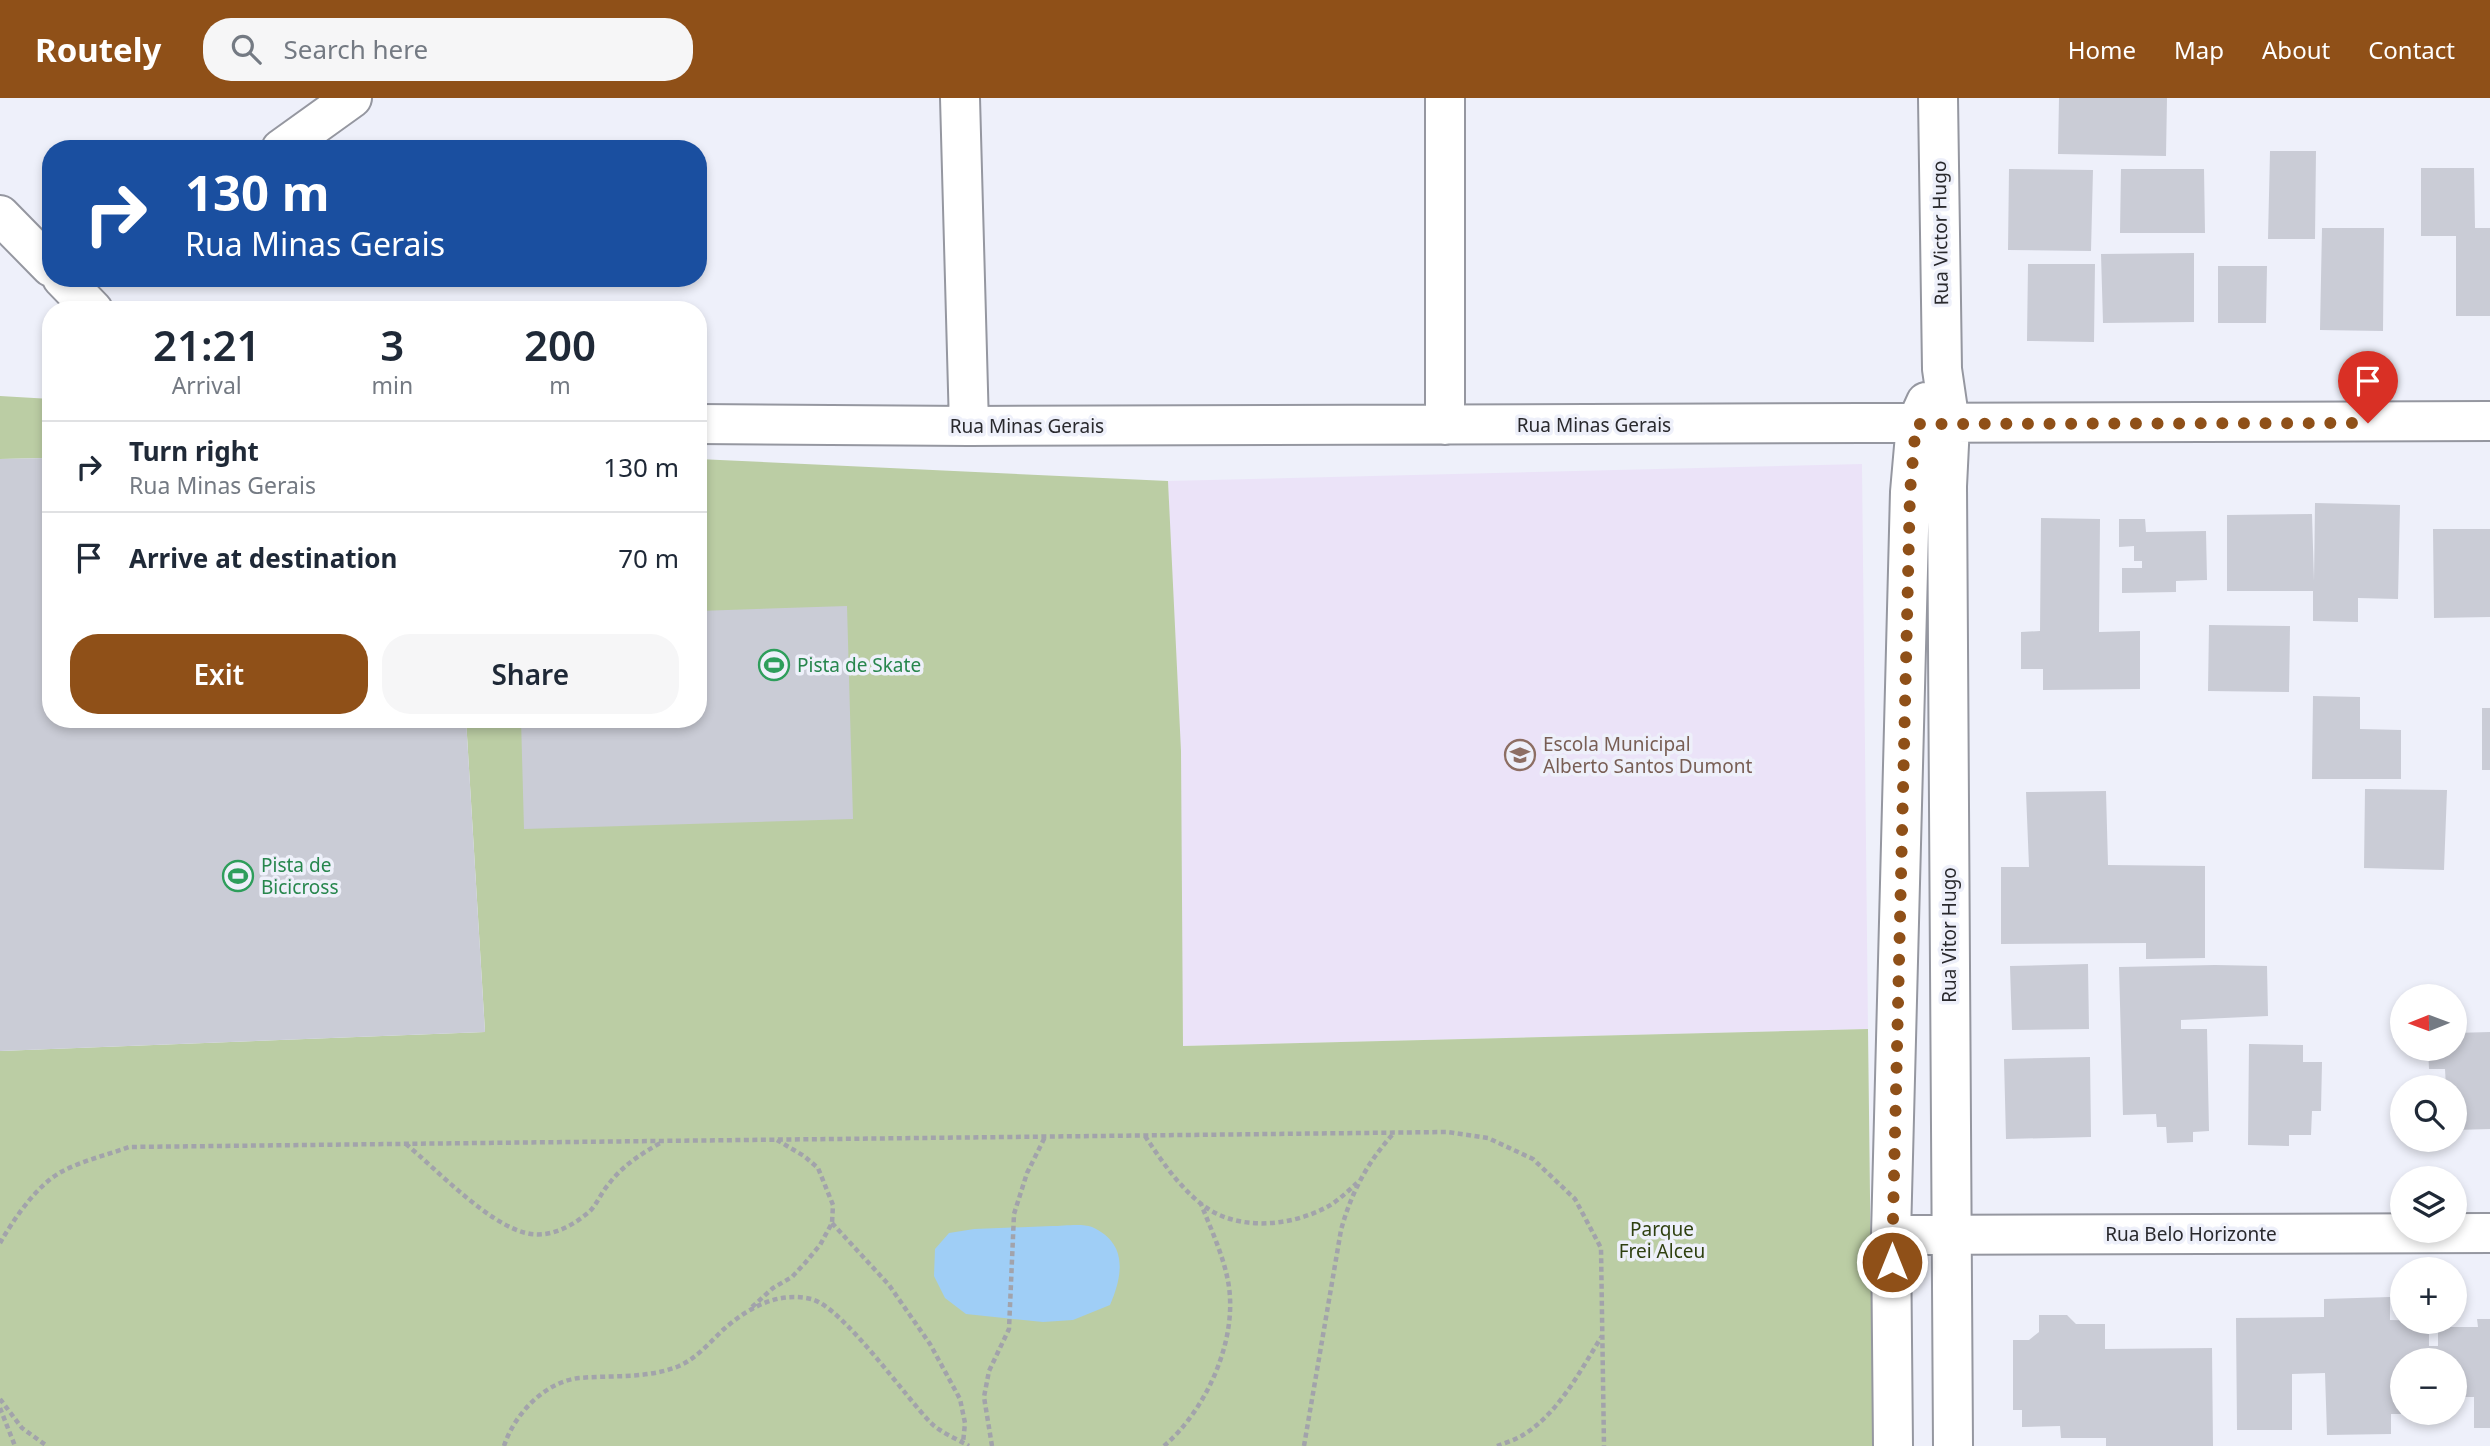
<!DOCTYPE html>
<html lang="en">
<head>
<meta charset="utf-8">
<style>
  body { margin:0; font-family:"Noto Sans",sans-serif; background:#f6f6f7; color:#1f2937; height:100vh; display:flex; flex-direction:column; font-size:26px; white-space:nowrap }
  * { box-sizing:border-box; margin:0 }
  p { font-size:23px; color:#747a83 }
  .icon { flex:none; width:38px; height:38px; fill:none; stroke:currentColor; stroke-width:2; stroke-linecap:round; stroke-linejoin:round }
  .map { position:relative; flex:1; overflow:hidden }
  .details { position:absolute; left:42px; top:203px; width:665px; height:427px; display:flex; flex-direction:column; background:#fff; border-radius:28px; box-shadow:0 4px 10px #0003 }
  .details>* { flex:none }
  .hud { position:absolute; left:42px; top:42px; width:665px; height:147px; border-radius:28px; box-shadow:0 4px 10px #0003; background:#1a4fa0; color:#fff; overflow:hidden }
  .needle { width:46px; rotate:269deg }
  .fabs { position:absolute; left:2390px; top:886px; display:grid; gap:14px }
  .fabs a { display:grid; place-items:center; width:77px; height:77px; border-radius:50%; background:#fff; box-shadow:0 4px 10px #0003; font-size:35px }
  .pin { position:absolute; display:grid; place-items:center; width:60px; height:60px; color:#fff; margin:-72px -30px; border-radius:50% 50% 50% 0; rotate:-45deg; box-shadow:0 0 7px #0007 }
  .pin .icon { rotate:45deg }
  .me { position:absolute; width:77px; margin:-38px; rotate:0deg; stroke-linejoin:round; filter:drop-shadow(0 0 5px #0008) }
  .turn { display:flex; align-items:center; gap:24px; height:147px; padding:0 28px; font-size:32px }
  .turn .icon { width:91px; height:91px; stroke-width:2.5 }
  .turn b { display:block; font-size:49px; line-height:60px }
  .eta { display:flex; justify-content:space-evenly; align-items:center; height:119px; text-align:center }
  .eta b { font-size:42px; font-weight:600; line-height:49px }
  .button { display:flex; gap:14px; margin-top:auto; padding:14px 28px }
  .button a { flex:1; height:80px; border-radius:28px; background:#8f5018; color:#fff; font-size:28px; font-weight:600; line-height:80px; text-align:center }
  .button a+a { background:#f6f6f7; color:#1f2937 }
  ul { padding:0; list-style:none }
  li { display:flex; align-items:center; gap:21px; height:91px; padding:0 28px; border-top:2px solid #e0e1e3 }
  li div { flex:1 }
  li b { display:block; font-size:26px }
  li em { font-style:normal }
  header { display:flex; align-items:center; gap:42px; box-sizing:border-box; height:98px; padding:0 35px; background:#8f5018; color:#fff }
  header strong { font-size:33px }
  nav { display:flex; gap:38px; margin-inline-start:auto; font-size:24px }
  .search { width:490px; height:63px; background:#f6f6f7; display:flex; align-items:center; gap:18px; box-sizing:border-box; padding:0 24px; border-radius:28px; color:#747a83; font-size:26px }
  .map>svg:first-child { display:block }
  .education { fill:#ebe3f8 }
  .green { fill:#bbcda4 }
  .water { fill:#9fcef6 }
  .building { fill:#caccd6 }
  .lines { fill:none; stroke-linecap:round; stroke-linejoin:round }
  .minor-casing { stroke:#9597a0; stroke-width:42 }
  .path { stroke:#a2a3ab; stroke-width:4.5; stroke-dasharray:5 3.5; stroke-linecap:butt }
  .minor { stroke:#fff; stroke-width:38 }
  .route { stroke:#8f5018; stroke-width:12; stroke-dasharray:0 21.6 }
  .labels { text-anchor:middle; dominant-baseline:central; stroke-width:7; stroke-linejoin:round; paint-order:stroke }
  .street-label { font-size:19px; fill:#29292d; stroke:#eef0fa }
  .leisure-label { font-size:19px; fill:#27864d; stroke:#eef0fa; text-anchor:start }
  .education-label { font-size:19px; fill:#785e54; stroke:#eef0fa; text-anchor:start }
  .park-label { font-size:19px; fill:#2f4010; stroke:#eef0fa }
</style>
</head>
<body>
<header>
<strong>Routely</strong>
<div class="search"><svg class="icon" aria-label="search" viewBox="0 0 24 24"><circle cx="10" cy="10" r="6"/><path d="M15 15l6 6"/></svg>Search here</div>
<nav><a>Home</a><a>Map</a><a>About</a><a>Contact</a></nav>
</header>
<div class="map">
<svg width="2490" height="1348" viewBox="0 0 2490 1348">
  <rect width="100%" height="100%" fill="#eef0fa"/>
  <!-- education -->
  <path class="education" d="M1862,366L1868,931L1183,948L1168,383Z"/>
  <!-- green -->
  <path class="green" d="M0,298L51,301V360L0,361Z
    M698,361L1168,383L1181,653L1183,948L1868,931L1873,1348H0V953L485,934L466,621H698Z"/>
  <!-- water -->
  <path class="water" d="M1052,1128C1063,1128 1082,1125 1092,1129C1128,1145 1123,1177 1110,1207L1073,1222L1043,1224L966,1216L945,1200L934,1178L935,1151L949,1135L974,1131Z"/>
  <!-- building -->
  <path class="building" d="M2059,0H2167L2166,58L2058,56Z
    M2270,53H2316L2315,141H2268Z
    M2421,70H2474L2475,130H2490V218H2456V138H2421Z
    M2009,71L2093,72L2091,153L2008,152Z
    M2121,71H2204L2205,135H2120Z
    M2322,130H2384L2383,233L2320,232Z
    M2194,155V224L2103,225L2101,156Z
    M2028,166H2095L2094,244L2027,243Z
    M2218,168H2267L2266,225H2218Z
    M51,360V621H466L485,934L0,953V361Z
    M2315,405L2400,407L2398,501L2358,500V524L2313,523V493H2227V417L2312,416L2314,483Z
    M2041,420L2100,421L2099,534L2140,533V591L2043,592V571H2021V534L2040,533Z
    M2119,421H2145L2146,434L2206,433L2207,482L2176,483V494L2122,495V470H2142V463H2134V448L2119,449Z
    M2433,431H2490V519L2434,520Z
    M847,508L853,721L524,731L521,621H698V513Z
    M2209,527L2290,528L2289,594L2208,593Z
    M2313,598L2360,599V631L2401,632V681H2312Z
    M2482,610H2490V672H2482Z
    M2365,691L2447,692L2444,772L2364,770Z
    M2106,693L2108,767L2205,768V860L2146,861V845L2001,846V769H2029L2026,694Z
    M2088,866L2089,931L2012,932L2010,868Z
    M2215,867L2267,868L2268,918L2181,922V931H2207L2209,1033L2193,1034V1044L2167,1045L2166,1029H2157L2156,1016L2123,1017L2119,869Z
    M2490,934V1031L2455,1032V989H2446L2445,971H2429L2428,950H2455V935Z
    M2249,946L2303,947V964H2322L2321,1013H2312L2311,1037H2289V1048L2248,1047Z
    M2090,959L2091,1039L2006,1041L2004,961Z
    M2390,1199V1222L2429,1223V1248H2438V1229H2478L2477,1221H2490V1330H2474V1299H2455V1262H2403V1316H2391V1336L2327,1337L2325,1275L2292,1276V1332H2237L2236,1220L2324,1219V1201Z
    M2039,1217H2067L2076,1226H2105V1251L2212,1250L2213,1348H2106V1340H2061L2060,1328L2022,1329V1312H2013V1242H2029L2039,1234Z"/>
  <g class="lines">
    <!-- minor casing -->
    <g class="minor-casing">
      <path id="minor" d="M960,0L969,328
        M1445,0V327
        M1938,0L1942,271L1950,326L1947,388L1953,1348
        M281,51L352,0
        M0,117L51,169
        M62,180L93,212
        M698,326L969,328L2490,323
        M1891,1137L2490,1135
        M1893,1348L1891,1137L1910,394L1916,326L1926,304"/>
    </g>
    <!-- path -->
    <path class="path" d="M1145,1038C1161,1062 1177,1086 1200,1105C1235,1134 1289,1129 1327,1109C1338,1103 1348,1093 1357,1085
      M406,1046C437,1072 488,1126 526,1135C549,1141 573,1128 590,1113C597,1106 601,1095 608,1087C623,1067 641,1056 662,1044
      M832,1125L889,1187L930,1246L960,1301L965,1325L963,1345
      M0,1145C14,1121 36,1088 61,1074C81,1063 107,1057 129,1049L1447,1034L1488,1040L1533,1061L1575,1101L1601,1150L1604,1348
      M752,1209L773,1190L792,1179L805,1165L820,1147L832,1125L833,1107L818,1070L804,1058L777,1042
      M0,1301L22,1330L47,1348
      M0,1310L15,1348
      M504,1348C514,1317 544,1284 579,1280C612,1277 647,1281 679,1268C697,1260 710,1244 724,1231C748,1210 778,1193 811,1201C842,1208 906,1300 932,1326C942,1335 957,1341 969,1348
      M992,1348L984,1299L989,1273L1009,1231L1014,1116L1027,1075L1045,1039
      M1164,1348C1207,1311 1239,1240 1228,1183C1223,1157 1211,1131 1201,1106
      M1304,1348L1341,1132C1351,1095 1368,1063 1394,1035
      M1497,1348C1505,1345 1515,1342 1523,1337C1559,1315 1580,1273 1602,1238"/>
    <!-- minor -->
    <use href="#minor" class="minor"/>
  </g>
  <g class="lines">
    <!-- route -->
    <path class="route" d="M1892,1164L1910,394L1916,326L2368,325"/>
  </g>
  <!-- icons -->
  <defs>
    <g id="stadium-ring" transform="scale(1.575)"><circle r="9.5" fill="#eef0fa" stroke="#2e9e5b" stroke-width="1.5"/><path d="M0-5a6.5 5 0 1 0 0 10a6.5 5 0 1 0 0-10ZM-3.5-1.8h7v3.6h-7Z" fill="#2e9e5b"/></g>
    <g id="school-ring" transform="scale(1.575)"><circle r="9.5" fill="#eef0fa" stroke="#8d6e63" stroke-width="1.5"/><path d="M0-5L7-2L0 1L-7-2ZM-4 1L0 2.5L4 1V4Q0 6-4 4Z" fill="#8d6e63"/></g>
  </defs>
  <g fill-rule="evenodd">
    <use href="#stadium-ring" x="774" y="567"/>
    <use href="#school-ring" x="1520" y="657"/>
    <use href="#stadium-ring" x="238" y="778"/>
  </g>
  <g class="labels">
    <!-- street labels -->
    <g class="street-label">
      <text transform="translate(1940 135) rotate(-91)">Rua Victor Hugo</text>
      <text x="1594" y="327">Rua Minas Gerais</text>
      <text x="1027" y="328">Rua Minas Gerais</text>
      <text transform="translate(1949 837) rotate(-90)">Rua Vitor Hugo</text>
      <text x="2191" y="1136">Rua Belo Horizonte</text>
    </g>
    <!-- leisure labels -->
    <g class="leisure-label">
      <text x="797" y="567">Pista de Skate</text>
      <text x="261" y="767">Pista de<tspan x="261" dy="22">Bicicross</tspan></text>
    </g>
    <!-- education labels -->
    <g class="education-label">
      <text x="1543" y="646">Escola Municipal<tspan x="1543" dy="22">Alberto Santos Dumont</tspan></text>
    </g>
    <!-- park labels -->
    <g class="park-label">
      <text x="1662" y="1131">Parque<tspan x="1662" dy="22">Frei Alceu</tspan></text>
    </g>
  </g>
</svg>
<div class="fabs">
<a><svg class="needle" viewBox="-14 -14 28 28"><path d="M0-13l5 13h-10z" fill="#e53935"/><path d="M0 13l5-13h-10z" fill="#747a83"/></svg></a>
<a><svg class="icon" aria-label="search" viewBox="0 0 24 24"><circle cx="10" cy="10" r="6"/><path d="M15 15l6 6"/></svg></a>
<a><svg class="icon" aria-label="layers" viewBox="0 0 24 24"><path d="M12 4l9 5-9 5-9-5zM3 14l9 5 9-5"/></svg></a>
<a>+</a>
<a>−</a>
</div>
<div class="pin" style="left:2368px;top:325px;background:#d93025"><svg class="icon" aria-label="arrive" viewBox="0 0 24 24"><path d="M6 21V4h12l-3 4 3 4H6"/></svg></div>
<svg class="me" style="left:1892px;top:1164px" viewBox="-20 -20 40 40"><circle r="17" fill="#8f5018" stroke="#fff" stroke-width="3"/><path d="M0-11L8 9 0 5-8 9z" fill="#fff"/></svg>
<div class="hud">
<div class="turn"><svg class="icon" aria-label="right" viewBox="0 0 24 24"><path d="M7 20v-9h11M14 6l5 5-5 5"/></svg><div><b>130 m</b>Rua Minas Gerais</div></div>
</div>
<section class="details">
<div class="eta">
<div><b>21:21</b><p>Arrival</p></div>
<div><b>3</b><p>min</p></div>
<div><b>200</b><p>m</p></div>
</div>
<ul>
<li><svg class="icon" aria-label="right" viewBox="0 0 24 24"><path d="M7 20v-9h11M14 6l5 5-5 5"/></svg><div><b>Turn right</b><p>Rua Minas Gerais</p></div><em>130 m</em></li>
<li><svg class="icon" aria-label="arrive" viewBox="0 0 24 24"><path d="M6 21V4h12l-3 4 3 4H6"/></svg><div><b>Arrive at destination</b></div><em>70 m</em></li>
</ul>
<div class="button"><a>Exit</a><a>Share</a></div>
</section>
</div>
</body>
</html>
